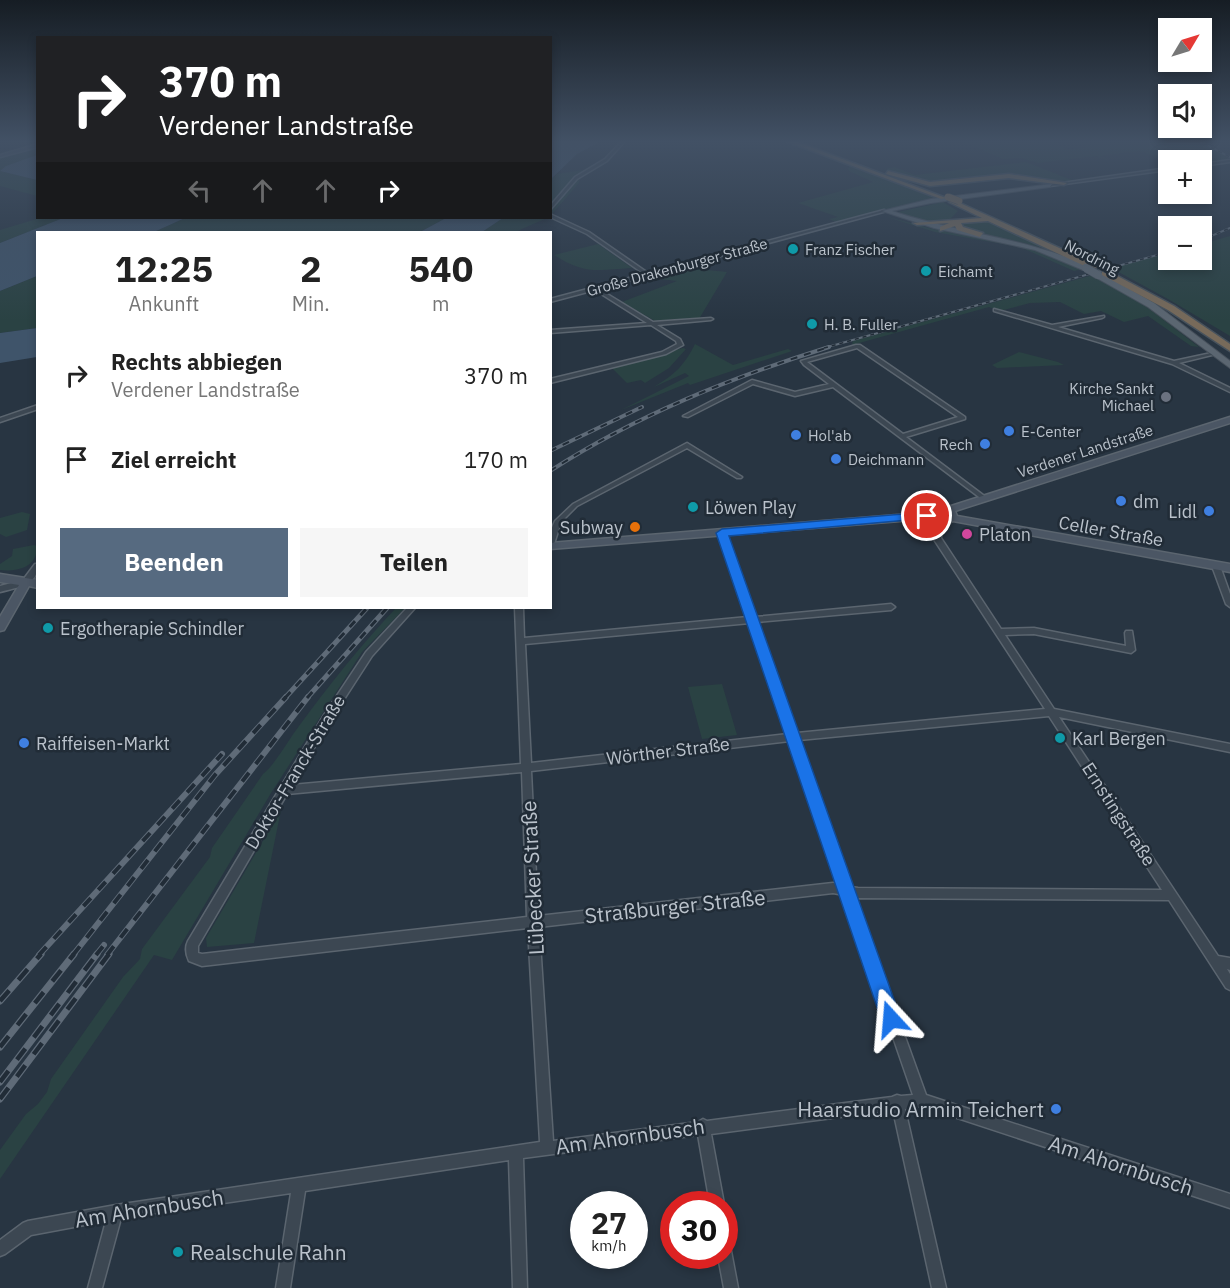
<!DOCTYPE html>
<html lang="de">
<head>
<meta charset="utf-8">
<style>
  body { margin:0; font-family:"IBM Plex Sans",sans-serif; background:#f6f6f6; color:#222; height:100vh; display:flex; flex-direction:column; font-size:22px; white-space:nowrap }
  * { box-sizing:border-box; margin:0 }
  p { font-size:20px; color:#767676 }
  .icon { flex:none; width:33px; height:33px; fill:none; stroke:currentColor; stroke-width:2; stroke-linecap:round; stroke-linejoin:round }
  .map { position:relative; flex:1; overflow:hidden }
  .panel { position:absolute; left:36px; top:231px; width:516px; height:378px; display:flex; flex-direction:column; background:#fff; border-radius:0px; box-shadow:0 3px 9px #0003 }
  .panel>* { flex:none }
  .hud { position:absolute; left:36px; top:36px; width:516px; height:183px; border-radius:0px; box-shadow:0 3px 9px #0003; background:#202124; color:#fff; overflow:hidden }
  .needle { width:39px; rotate:52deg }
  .controls { position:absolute; left:1158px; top:18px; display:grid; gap:12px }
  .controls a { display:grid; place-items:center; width:54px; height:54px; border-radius:0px; background:#fff; box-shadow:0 3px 9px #0003; font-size:30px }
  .speed { position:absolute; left:570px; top:1191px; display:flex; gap:12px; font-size:30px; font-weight:700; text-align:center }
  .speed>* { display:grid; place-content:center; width:78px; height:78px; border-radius:50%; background:#fff; box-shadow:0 3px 9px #0003; line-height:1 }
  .speed small { font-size:15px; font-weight:400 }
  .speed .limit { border:9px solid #d22; background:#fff; color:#111 }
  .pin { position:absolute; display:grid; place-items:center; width:51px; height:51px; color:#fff; margin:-26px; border:3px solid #fff; border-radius:50%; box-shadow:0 2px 6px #0007 }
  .me { position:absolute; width:66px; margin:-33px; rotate:341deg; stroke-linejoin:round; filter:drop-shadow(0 0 4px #0008) }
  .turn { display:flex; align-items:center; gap:21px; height:126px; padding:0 24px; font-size:27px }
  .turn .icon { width:78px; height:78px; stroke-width:2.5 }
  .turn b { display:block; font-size:42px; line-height:51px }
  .lanes { display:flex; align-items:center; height:57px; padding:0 24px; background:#0003; justify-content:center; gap:30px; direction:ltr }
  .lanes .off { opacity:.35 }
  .eta { display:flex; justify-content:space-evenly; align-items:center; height:102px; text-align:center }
  .eta b { font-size:36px; font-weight:700; line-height:42px }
  .button { display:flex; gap:12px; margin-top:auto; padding:12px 24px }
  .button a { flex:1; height:69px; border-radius:0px; background:#566a80; color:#fff; font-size:24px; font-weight:700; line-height:69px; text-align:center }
  .button a+a { background:#f6f6f6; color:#222 }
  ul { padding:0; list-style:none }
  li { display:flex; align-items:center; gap:18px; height:84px; padding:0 24px }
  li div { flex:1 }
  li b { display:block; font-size:22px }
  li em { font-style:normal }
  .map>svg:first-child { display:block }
  .green { fill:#2a4243 }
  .water { fill:#3f546a }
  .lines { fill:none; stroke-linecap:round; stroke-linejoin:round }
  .street-casing { stroke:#5b656f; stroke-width:3 }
  .secondary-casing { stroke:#5b656f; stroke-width:3 }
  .primary-casing { stroke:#46505b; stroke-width:2 }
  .highway-casing { stroke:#47525c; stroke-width:3 }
  .street { fill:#3c4752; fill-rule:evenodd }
  .secondary { fill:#4b5664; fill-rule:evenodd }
  .primary { fill:#5b6671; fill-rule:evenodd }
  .highway { fill:#776a5a; fill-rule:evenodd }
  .rail-far4-casing { stroke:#5f6b78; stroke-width:2 }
  .rail-far3-casing { stroke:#5f6b78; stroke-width:4 }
  .rail-far2-casing { stroke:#5f6b78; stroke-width:5 }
  .rail-far1-casing { stroke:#5f6b78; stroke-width:6 }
  .rail-casing { stroke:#5f6b78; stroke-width:7 }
  .rail-far4 { stroke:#212c37; stroke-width:1.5; stroke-dasharray:4; stroke-linecap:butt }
  .rail-far3 { stroke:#212c37; stroke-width:2; stroke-dasharray:7; stroke-linecap:butt }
  .rail-far2 { stroke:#212c37; stroke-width:3; stroke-dasharray:8; stroke-linecap:butt }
  .rail-far1 { stroke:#212c37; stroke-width:4; stroke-dasharray:11; stroke-linecap:butt }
  .rail { stroke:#212c37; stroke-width:4.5; stroke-dasharray:14; stroke-linecap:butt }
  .primary-bridge-casing { stroke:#46505b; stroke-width:9; stroke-linecap:butt }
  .highway-bridge-far1-casing { stroke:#47525c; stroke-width:8; stroke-linecap:butt }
  .highway-bridge-casing { stroke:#47525c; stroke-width:10; stroke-linecap:butt }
  .primary-bridge { stroke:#5b6671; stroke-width:8 }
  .highway-bridge-far1 { stroke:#776a5a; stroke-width:7 }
  .highway-bridge { stroke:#776a5a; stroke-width:8 }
  .route { fill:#1a73e8; stroke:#114b97; stroke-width:1.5 }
  .culture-dot { fill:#0f9aa8; stroke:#212c37; stroke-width:2 }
  .worship-dot { fill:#6b7280; stroke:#212c37; stroke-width:2 }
  .shop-dot { fill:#3f7fe0; stroke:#212c37; stroke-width:2 }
  .food-dot { fill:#e8710a; stroke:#212c37; stroke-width:2 }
  .hotel-dot { fill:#d1479c; stroke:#212c37; stroke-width:2 }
  .labels { text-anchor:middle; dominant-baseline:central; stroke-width:5; stroke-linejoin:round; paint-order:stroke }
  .far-poi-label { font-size:15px; fill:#bac2cb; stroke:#212c37; text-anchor:start }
  .far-street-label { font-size:15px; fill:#bac2cb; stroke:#212c37 }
  .poi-label { font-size:18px; fill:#bac2cb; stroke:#212c37; text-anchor:start }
  .street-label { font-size:18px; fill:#bac2cb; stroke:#212c37 }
  .near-street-label { font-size:21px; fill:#bac2cb; stroke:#212c37 }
  .near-poi-label { font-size:21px; fill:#bac2cb; stroke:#212c37; text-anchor:end }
</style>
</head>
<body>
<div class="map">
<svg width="1230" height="1288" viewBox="0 0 1230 1288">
  <rect width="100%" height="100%" fill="#283542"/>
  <!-- green -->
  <path class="green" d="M37,140V155L0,171L37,180V196L0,186V154L37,143H0Z
    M958,140H1050L1068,150L1087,147L1071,140C1112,140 1201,130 1230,160L1202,164V160L1168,161L1139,151L1100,156L1110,161L1096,156L1038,163L1022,158L1003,159Z
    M1026,162L1074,181H1057L1024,175H990L929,182L886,169L894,167L915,175Z
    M853,166L936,199L836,222L829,219L838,217L798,203L873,182L849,171L848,168Z
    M589,169L580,177L579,183L551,215V179L557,174Z
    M943,202L958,211L948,221H922L898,212Z
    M884,216L933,229L1026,246L1082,269L1074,271L1020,247L935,232Z
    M40,218H63L0,243V230Z
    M185,218H446L420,232H154Z
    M503,218H547L515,232H482Z
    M985,221L994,223L1055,252C1024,241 992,238 962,228L960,222Z
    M1230,236V336L1168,299L1111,268L1168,253V260H1202V244Z
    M598,244L632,268C598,270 585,275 554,255Z
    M687,268L727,272L699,319L657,322L622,302L677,281L651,278Z
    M1093,275L1143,304L1199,347L1191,346L1148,316L1124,322L1101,311L1084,314L1060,302L1030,303L1000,311L989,307L852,345L853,341Z
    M37,276V328L0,333V291Z
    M695,344L733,365L788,349L792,351L690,385L688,383L621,410L689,376L685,373L654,387C675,374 684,366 695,344Z
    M683,348L686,349L669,368L645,383L641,380L627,383L612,368Z
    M1019,352L1058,362L1064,365L997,368L992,365Z
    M22,512L30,514L27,530L6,537L0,534V518Z
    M34,545L37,546C38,567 17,572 0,570V564L12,556L13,549Z
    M396,608H405L362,652L271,793L172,960L154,955L0,1179V1150L26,1114L38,1104L47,1092L51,1079L123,977L140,959L142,949L210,857L212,848L263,774C274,766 289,739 299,726C329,685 361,645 396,608Z
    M722,684L737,735L702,739L688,687Z
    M281,810L254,943L207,947L206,938Z"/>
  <!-- water -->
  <path class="water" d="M556,140H603L577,154L551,179V144Z
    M37,155V180L0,171L6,166Z
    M63,218H185L154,232H38L37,276L0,291V243Z
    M446,218H503L482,232H420Z
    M37,328V357L0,363V333Z"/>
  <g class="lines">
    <!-- street casing -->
    <g class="street-casing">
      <path id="street" d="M623,140H626L607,161L577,179L550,210V206L575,177L605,159Z
        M1230,160V162L1202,166V164Z
        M1168,168V170L1050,186L1048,185Z
        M884,210L887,211L599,289L653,322L711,318L713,319L711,320L657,325L680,339L683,345L666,354L550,383V379L662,352L677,344L676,341L651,325L550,333V330L647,323L595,290L550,302V299L644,274L587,234L550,217V214L589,232L648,273Z
        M994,309L1052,325L1104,316V317L1102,318L1058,327L1174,361L1216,352V354L1179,363L1230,388V392L1172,364L994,311Z
        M856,345H860L965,417V419L906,437L987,498V500H983L833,387L795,396L753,384L688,417L683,416L752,380L795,392L829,384L804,365L801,361ZM857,348L958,417L903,434L807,362Z
        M38,405V409L0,422V418Z
        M687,443L742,477L741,478H737L687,448L577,506L561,522L554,544L550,546V532L555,521L573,504Z
        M937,520H939L942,522L941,538L1001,629L1034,628L1126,646L1125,633L1126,631H1132L1135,650L1131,653L1034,634L1005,635L1054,709L1230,744V752L1059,717L1218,956L1230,958V970L1227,969L1230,974V990L1226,988L1169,900L855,898L926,1095L1230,1194V1208L921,1106L905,1109L946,1288H932L893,1110L711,1134L724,1204H710L698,1135L523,1158L527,1288H513L509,1160L305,1191L290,1288H276L291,1193L121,1218L102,1288H88L106,1221L31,1235L5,1254L0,1256V1240L23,1223L28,1221L116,1205L540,1142L528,928L202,966L189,961C186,955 185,947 188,941L324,715L366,652L407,608H415L372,656L330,721L292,785L521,764L515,608H523L524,638L748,617L718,533L722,531L726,533L755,617L891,604L895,607L891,610L757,622L797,733L1045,709L933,538ZM750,623L788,734L531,763L525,644ZM1049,716L1162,890L858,888L851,887L799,740ZM790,741L840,884L833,883L538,916L531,771ZM522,772L527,917L202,954L198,953V946L287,794ZM833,893L844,895L913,1095L901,1096L897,1095L892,1097L707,1121L703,1119L698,1122L553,1141L539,927Z
        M35,564H38C38,586 18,587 0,592V586L23,580Z
        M1213,564H1216L1220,566L1230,594V607L1226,604L1212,566Z
        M724,1244L729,1246L731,1251L738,1288H724L718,1256H724Z"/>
    </g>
    <!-- secondary casing -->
    <g class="secondary-casing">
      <path id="secondary" d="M38,144V147L0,157V155Z
        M1230,417V423L955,511L957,516L1230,564V572L953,521L943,525L925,519L550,549V543L922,513L920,510C928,502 939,501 948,507ZM934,509L939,510L947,516L942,519L933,516L931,511Z
        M0,574L38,580V588L29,586L4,630L0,631V617L19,585L0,582Z"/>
    </g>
    <!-- primary casing -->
    <g class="primary-casing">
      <path id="primary" d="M1052,184L1050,187L931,203L892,211C957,233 1026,238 1089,266V270H1083L1035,250L934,228L882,211L931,199Z
        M1095,273H1101L1154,303L1230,361V368L1148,307L1095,277Z"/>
    </g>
    <!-- highway casing -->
    <g class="highway-casing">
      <path id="highway" d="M783,140H792L946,198L941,199Z
        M888,171L930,182L1009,174L1067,183L1064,185L1009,178L930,186L886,174Z
        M951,199L1097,265L1098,267L1091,269L988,221L961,223L963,227L983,233L980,237L957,230L955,226L940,231V227L949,223L917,225L913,223L982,218L949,202Z
        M1102,271H1108L1174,306L1230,344V351L1168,310L1102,275Z"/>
    </g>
    <!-- street -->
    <use href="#street" class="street"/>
    <!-- secondary -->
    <use href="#secondary" class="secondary"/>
    <!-- primary -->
    <use href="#primary" class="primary"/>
    <!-- highway -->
    <use href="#highway" class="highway"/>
    <!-- rail-far4 casing -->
    <g class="rail-far4-casing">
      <path id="rail-far4" d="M1197,140L1230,157
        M1202,240L1230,228
        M824,348L1168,252"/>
    </g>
    <!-- rail-far3 casing -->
    <g class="rail-far3-casing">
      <path id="rail-far3" d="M550,451L642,407
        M550,471C637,415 730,378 829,347"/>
    </g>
    <!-- rail-far2 casing -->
    <g class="rail-far2-casing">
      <path id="rail-far2" d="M285,698L367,608
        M307,698L387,608"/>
    </g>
    <!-- rail-far1 casing -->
    <g class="rail-far1-casing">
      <path id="rail-far1" d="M39,955L222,754
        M73,955L215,775L286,697
        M96,955L104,945
        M107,955L308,697"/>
    </g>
    <!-- rail casing -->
    <g class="rail-casing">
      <path id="rail" d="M0,1001L41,954
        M0,1047L74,954
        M0,1082L97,954
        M0,1099L109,954"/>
    </g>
    <!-- rail-far4 -->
    <use href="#rail-far4" class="rail-far4"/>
    <!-- rail-far3 -->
    <use href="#rail-far3" class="rail-far3"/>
    <!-- rail-far2 -->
    <use href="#rail-far2" class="rail-far2"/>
    <!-- rail-far1 -->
    <use href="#rail-far1" class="rail-far1"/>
    <!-- rail -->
    <use href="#rail" class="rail"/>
    <!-- primary-bridge casing -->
    <g class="primary-bridge-casing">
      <path id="primary-bridge" d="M1086,268L1098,275"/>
    </g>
    <!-- highway-bridge-far1 casing -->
    <g class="highway-bridge-far1-casing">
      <path id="highway-bridge-far1" d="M948,197L959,201"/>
    </g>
    <!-- highway-bridge casing -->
    <g class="highway-bridge-casing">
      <path id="highway-bridge" d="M1100,265L1112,271"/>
    </g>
    <!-- primary-bridge -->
    <use href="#primary-bridge" class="primary-bridge"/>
    <!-- highway-bridge-far1 -->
    <use href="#highway-bridge-far1" class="highway-bridge-far1"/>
    <!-- highway-bridge -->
    <use href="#highway-bridge" class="highway-bridge"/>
  </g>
  <!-- sky -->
  <linearGradient id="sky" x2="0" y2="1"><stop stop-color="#161d24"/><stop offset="0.44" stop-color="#425165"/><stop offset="1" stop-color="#425165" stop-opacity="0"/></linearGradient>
  <rect width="1230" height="321" fill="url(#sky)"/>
  <!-- route -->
  <path class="route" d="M927,512L932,516L931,518L729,536L901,1019L898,1026L891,1029L884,1026L881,1019L716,533L722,529Z"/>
  <!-- markers -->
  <g class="culture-dot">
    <circle cx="793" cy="249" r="6"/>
    <circle cx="926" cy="271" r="6"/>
    <circle cx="812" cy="324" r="6"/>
    <circle cx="693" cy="507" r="6"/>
    <circle cx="48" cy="628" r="6"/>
    <circle cx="1060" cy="738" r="6"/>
    <circle cx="178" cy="1252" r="6"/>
  </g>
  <circle class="worship-dot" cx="1166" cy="397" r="6"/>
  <g class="shop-dot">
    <circle cx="1009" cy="431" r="6"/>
    <circle cx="796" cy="435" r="6"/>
    <circle cx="985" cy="444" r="6"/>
    <circle cx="836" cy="459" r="6"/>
    <circle cx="1121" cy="501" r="6"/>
    <circle cx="1209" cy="511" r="6"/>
    <circle cx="24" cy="743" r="6"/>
    <circle cx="1056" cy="1109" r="6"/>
  </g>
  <circle class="food-dot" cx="635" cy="527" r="6"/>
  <circle class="hotel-dot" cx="967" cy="534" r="6"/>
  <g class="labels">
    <!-- far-poi labels -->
    <g class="far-poi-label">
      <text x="805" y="249">Franz Fischer</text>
      <text x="938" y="271">Eichamt</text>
      <text x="824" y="324">H. B. Fuller</text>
      <text x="1154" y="388" text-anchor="end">Kirche Sankt<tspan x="1154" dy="17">Michael</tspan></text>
      <text x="1021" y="431">E-Center</text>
      <text x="808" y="435">Hol'ab</text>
      <text x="973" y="444" text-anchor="end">Rech</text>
      <text x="848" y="459">Deichmann</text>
    </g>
    <!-- far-street labels -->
    <g class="far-street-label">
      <text transform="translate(1092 257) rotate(27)">Nordring</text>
      <text transform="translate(677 267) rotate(-15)">Große Drakenburger Straße</text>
      <text transform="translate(1085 451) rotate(-18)">Verdener Landstraße</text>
    </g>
    <!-- poi labels -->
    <g class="poi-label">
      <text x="1133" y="501">dm</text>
      <text x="705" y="507">Löwen Play</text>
      <text x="1197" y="511" text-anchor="end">Lidl</text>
      <text x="623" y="527" text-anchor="end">Subway</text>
      <text x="979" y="534">Platon</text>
      <text x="60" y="628">Ergotherapie Schindler</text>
      <text x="1072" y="738">Karl Bergen</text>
      <text x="36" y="743">Raiffeisen-Markt</text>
    </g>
    <!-- street labels -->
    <g class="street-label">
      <text transform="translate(1111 531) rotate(10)">Celler Straße</text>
      <text transform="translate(668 751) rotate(-7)">Wörther Straße</text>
      <text transform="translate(295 772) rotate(-59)">Doktor-Franck-Straße</text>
      <text transform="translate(1119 814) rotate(57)">Ernstingstraße</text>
    </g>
    <!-- near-street labels -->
    <g class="near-street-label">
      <text transform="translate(532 878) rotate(-93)">Lübecker Straße</text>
      <text transform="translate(675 906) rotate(-6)">Straßburger Straße</text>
      <text transform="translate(630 1136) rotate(-8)">Am Ahornbusch</text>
      <text transform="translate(1121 1165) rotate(18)">Am Ahornbusch</text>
      <text transform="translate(149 1208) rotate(-9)">Am Ahornbusch</text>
    </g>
    <!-- near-poi labels -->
    <g class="near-poi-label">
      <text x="1044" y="1109">Haarstudio Armin Teichert</text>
      <text x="190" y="1252" text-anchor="start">Realschule Rahn</text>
    </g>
  </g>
</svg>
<div class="controls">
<a><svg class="needle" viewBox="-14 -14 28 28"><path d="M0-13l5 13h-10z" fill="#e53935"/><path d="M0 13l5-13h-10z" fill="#767676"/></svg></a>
<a><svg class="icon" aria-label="sound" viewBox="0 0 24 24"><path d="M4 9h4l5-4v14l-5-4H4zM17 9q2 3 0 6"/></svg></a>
<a>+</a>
<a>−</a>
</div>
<div class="speed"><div>27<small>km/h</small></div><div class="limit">30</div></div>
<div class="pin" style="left:927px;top:516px;background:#d93025"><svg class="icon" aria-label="arrive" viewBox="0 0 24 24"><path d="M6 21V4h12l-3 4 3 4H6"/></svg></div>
<svg class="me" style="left:891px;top:1019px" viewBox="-20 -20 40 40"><path d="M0-17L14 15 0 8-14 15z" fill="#1a73e8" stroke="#fff" stroke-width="4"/></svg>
<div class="hud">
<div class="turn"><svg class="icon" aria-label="right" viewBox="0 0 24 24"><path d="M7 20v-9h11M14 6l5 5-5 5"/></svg><div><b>370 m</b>Verdener Landstraße</div></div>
<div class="lanes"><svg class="icon off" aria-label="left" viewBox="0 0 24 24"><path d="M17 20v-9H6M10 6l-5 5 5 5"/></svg><svg class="icon off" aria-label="ahead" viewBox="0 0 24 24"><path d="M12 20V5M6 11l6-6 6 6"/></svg><svg class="icon off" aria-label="ahead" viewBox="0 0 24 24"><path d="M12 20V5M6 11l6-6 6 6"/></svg><svg class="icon" aria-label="right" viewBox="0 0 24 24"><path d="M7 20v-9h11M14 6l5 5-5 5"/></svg></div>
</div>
<section class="panel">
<div class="eta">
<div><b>12:25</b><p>Ankunft</p></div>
<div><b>2</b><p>Min.</p></div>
<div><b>540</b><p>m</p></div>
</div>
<ul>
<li><svg class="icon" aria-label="right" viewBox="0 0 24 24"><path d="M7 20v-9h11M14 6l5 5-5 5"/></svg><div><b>Rechts abbiegen</b><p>Verdener Landstraße</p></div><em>370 m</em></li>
<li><svg class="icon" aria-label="arrive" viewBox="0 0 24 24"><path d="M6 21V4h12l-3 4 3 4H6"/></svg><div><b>Ziel erreicht</b></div><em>170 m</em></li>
</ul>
<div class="button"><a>Beenden</a><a>Teilen</a></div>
</section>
</div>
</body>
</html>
